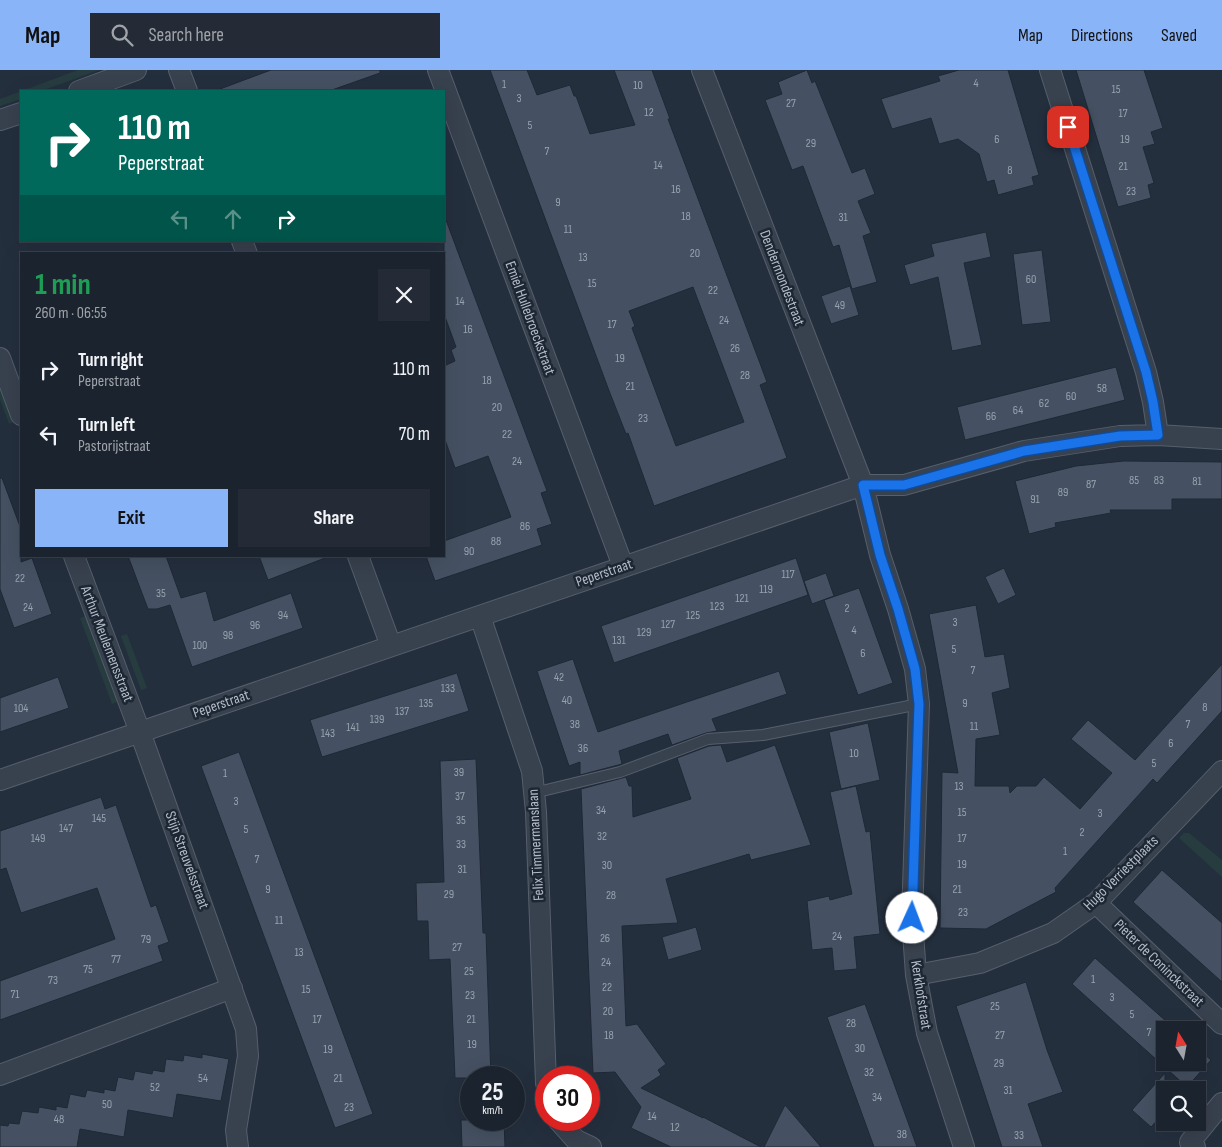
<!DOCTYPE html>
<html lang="en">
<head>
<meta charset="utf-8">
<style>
  body { margin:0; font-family:"Sofia Sans Condensed",sans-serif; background:#242b36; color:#f1f3f6; height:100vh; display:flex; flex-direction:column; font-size:19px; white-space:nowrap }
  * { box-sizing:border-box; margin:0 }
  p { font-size:16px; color:#a0a4aa }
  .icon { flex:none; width:28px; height:28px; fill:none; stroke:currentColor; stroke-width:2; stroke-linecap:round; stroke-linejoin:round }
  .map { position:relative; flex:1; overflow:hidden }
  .panel { position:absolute; left:20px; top:182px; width:425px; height:305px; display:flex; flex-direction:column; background:#1b232e; border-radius:0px; box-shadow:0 5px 20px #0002,0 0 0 1px #39404a }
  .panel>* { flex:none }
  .top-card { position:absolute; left:20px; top:20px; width:425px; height:152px; border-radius:0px; box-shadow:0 5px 20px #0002,0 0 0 1px #39404a; background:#00695c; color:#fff; overflow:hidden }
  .needle { width:32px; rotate:349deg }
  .fabs { position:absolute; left:1156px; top:951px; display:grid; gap:10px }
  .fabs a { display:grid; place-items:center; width:50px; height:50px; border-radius:0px; background:#1b232e; box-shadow:0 5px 20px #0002,0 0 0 1px #39404a; font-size:25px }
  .speed { position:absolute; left:460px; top:996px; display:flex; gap:10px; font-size:25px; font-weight:700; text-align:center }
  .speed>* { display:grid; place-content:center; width:65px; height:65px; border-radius:50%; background:#1b232e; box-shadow:0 5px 20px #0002,0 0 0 1px #39404a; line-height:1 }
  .speed small { font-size:12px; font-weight:400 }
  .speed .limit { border:8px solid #d22; background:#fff; color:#111 }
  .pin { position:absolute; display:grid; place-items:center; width:42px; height:42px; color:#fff; margin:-21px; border-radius:10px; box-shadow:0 2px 8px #0006 }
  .me { position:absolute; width:55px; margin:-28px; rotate:2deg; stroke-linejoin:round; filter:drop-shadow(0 0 4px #0008) }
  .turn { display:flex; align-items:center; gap:18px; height:105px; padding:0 15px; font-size:22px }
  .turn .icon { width:65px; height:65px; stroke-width:2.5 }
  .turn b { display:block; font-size:35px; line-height:42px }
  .lanes { display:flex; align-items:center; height:48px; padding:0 15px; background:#0003; justify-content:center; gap:25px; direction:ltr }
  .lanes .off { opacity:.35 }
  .round { display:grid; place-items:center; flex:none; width:52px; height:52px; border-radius:0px; background:#242b36 }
  .headline { display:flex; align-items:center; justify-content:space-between; height:85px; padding:0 15px }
  h1 { font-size:30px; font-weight:700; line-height:38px; color:#1e9e55 }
  .button { display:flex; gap:10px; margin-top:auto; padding:10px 15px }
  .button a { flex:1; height:58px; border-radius:0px; background:#8ab4f8; color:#111; font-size:20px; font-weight:700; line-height:58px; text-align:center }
  .button a+a { background:#242b36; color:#f1f3f6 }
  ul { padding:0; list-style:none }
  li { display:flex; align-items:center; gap:15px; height:65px; padding:0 15px }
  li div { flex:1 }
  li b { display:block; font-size:19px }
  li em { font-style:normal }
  header { display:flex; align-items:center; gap:30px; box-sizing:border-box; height:70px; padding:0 25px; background:#8ab4f8; color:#111 }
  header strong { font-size:24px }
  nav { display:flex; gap:28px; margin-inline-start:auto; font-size:18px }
  .search { width:350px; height:45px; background:#242b36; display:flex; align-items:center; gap:12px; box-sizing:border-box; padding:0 18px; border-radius:0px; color:#a0a4aa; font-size:19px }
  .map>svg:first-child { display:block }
  .green { fill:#263c3f }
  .building { fill:#455162; stroke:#1f2835; fill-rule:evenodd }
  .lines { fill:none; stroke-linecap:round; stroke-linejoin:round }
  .service-casing { stroke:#565f6c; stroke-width:12 }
  .minor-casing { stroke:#565f6c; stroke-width:22 }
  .service { stroke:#38414e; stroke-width:10 }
  .minor { stroke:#38414e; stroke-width:20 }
  .route-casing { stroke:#114b97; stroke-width:12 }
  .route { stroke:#1a73e8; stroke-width:9 }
  .labels { text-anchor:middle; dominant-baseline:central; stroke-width:5; stroke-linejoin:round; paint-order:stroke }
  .number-label { font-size:12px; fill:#98a1af }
  .street-label { font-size:15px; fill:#b4bcc9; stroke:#1d2633 }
</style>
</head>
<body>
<header>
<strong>Map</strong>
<div class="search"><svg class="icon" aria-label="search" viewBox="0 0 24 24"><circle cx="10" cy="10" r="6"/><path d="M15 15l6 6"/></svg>Search here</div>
<nav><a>Map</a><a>Directions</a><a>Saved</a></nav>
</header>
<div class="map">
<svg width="1222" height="1077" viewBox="0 0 1222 1077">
  <rect width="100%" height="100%" fill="#242f3e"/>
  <!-- green -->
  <path class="green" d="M78,0H99L41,21H21V29L0,36V29Z
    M0,310L15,351L9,354L0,329Z
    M88,545L119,631L112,634L80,548Z
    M127,564L147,618L141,620L121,566Z
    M1184,763H1189L1222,790V807L1179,768Z"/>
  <!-- building -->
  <path class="building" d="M271,0H380V3L329,21H220V19Z
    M490,0H527L537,25L570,15L574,26H576L590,64L635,55L614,0H652L670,49H668L767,312L760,315L787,388L654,436L628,363L626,364L608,318ZM693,217L744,352L676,376L632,258L635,256L629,241Z
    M807,0L812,13L815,11L852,103L865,98L875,124L858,131L871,163L863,166L877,212L852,219L839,175L833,177L803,96L792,100L765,30L782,24L778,12Z
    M959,0H1008L1039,105L1032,107L1034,115L998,125L994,110L987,112L979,84L958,69L939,74L931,48L892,59L881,29L940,11L938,6Z
    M1076,0H1144L1163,58L1151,62L1155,74L1143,77L1154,113L1148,115L1151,128L1118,137Z
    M444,150H446L547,421L541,423L552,454L537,459L542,475L435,511L426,486H444V471L511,447L488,386L455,398L444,367V296L455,291L451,280L456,277L444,244Z
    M986,162L991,187L964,193L982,275L952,281L938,207L910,215L904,195L934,186L931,174Z
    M1042,180L1051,252L1022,255L1013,184Z
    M850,216L859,245L831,254L821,226Z
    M1116,297L1125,330L965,370L957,337Z
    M1124,391L1222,392V429H1172V440H1110L1111,443L1055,453L1056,457L1029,464L1015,411L1076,396Z
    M0,408H2L21,459V492L32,488L52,544L14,558L0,519Z
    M128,486H166L181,528L206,521L214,551L291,523L303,558L192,597L170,535L157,539H148Z
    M259,486H324L325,488L268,510Z
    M796,488L808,525L614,593L601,556Z
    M1004,498L1016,525L998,534L985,507Z
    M826,503L834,526L812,534L804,511Z
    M859,518L893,613L858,625L824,530Z
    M976,535L985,587L1004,584L1010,618L992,623L1000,665L976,669L975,716H1009L1010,723L1017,716H1036L1044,707L1080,739L1112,703L1071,669L1088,650L1135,690L1222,594V641L1157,713L1153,709L1055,818L1056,822L986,859L940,858L942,702L958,703L929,544Z
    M573,589L598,662L779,601L787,624L712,649L717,661L706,663L672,675L668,664L619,681L622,694L580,705V692L569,696L537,601Z
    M457,603L469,641L322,687L310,650Z
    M58,607L69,638L0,662V628Z
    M868,653L880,710L841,719L829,662Z
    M721,675L727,692L775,675L811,775L751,790L749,784L666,809L678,853L622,856L626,956L637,954L666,994L658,1000L661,1005L641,1018L703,1048V1047L761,1077H671L631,1058L641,1037L615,1002L593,1003L581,719L626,707L629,716H632L633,747L691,729L677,688L709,676Z
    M239,682L373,1044L335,1058L201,696Z
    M476,689L483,863H486L491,1008H455L450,889L429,890L428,851H417L416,813L444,812L440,691Z
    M856,716L866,762L870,761L880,864L854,867L857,899L834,901L832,878L812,880L807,831L829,826L830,830L852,824L830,722Z
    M101,727L105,739L116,735L151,837L156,835L169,872L158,876L163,891L0,950V911L115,869L97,818L21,843L6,798L0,800V761Z
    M1162,800L1222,853V912L1133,832Z
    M696,857L702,880L668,890L662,867Z
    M1095,888L1176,960H1165V992H1198V979L1211,990L1187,1017L1072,914Z
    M1026,912L1047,980L1063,1022L1028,1034L1043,1077H1002L956,936Z
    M865,934L917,1077H874L854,1022L827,947Z
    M202,984L229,989L221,1031L177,1024L173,1048L128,1040L124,1067L80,1059L77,1077H0V1055L8,1056L9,1053L19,1054L22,1041L38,1043L39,1037L56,1040V1036L67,1038L70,1024L85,1027L87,1020L104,1023V1019L115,1021L118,1007L133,1010L135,1001L152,1004L153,1000L164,1002L166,989L183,991L184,985L202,988Z
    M1165,1003V1042L1151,1057L1132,1040Z
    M785,1035L821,1077H764Z
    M461,1050H504L505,1077H462Z"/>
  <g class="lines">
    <!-- service casing -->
    <g class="service-casing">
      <path id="service" d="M534,723L620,702L708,669L763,665L919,634"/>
    </g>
    <!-- minor casing -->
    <g class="minor-casing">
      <path id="minor" d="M179,0L187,21
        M438,0L623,496
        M702,0L863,415L880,485L898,539L915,599L919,634L912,848L916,905L927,963L964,1077
        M1050,0L1146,302L1153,332L1158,365
        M79,21L136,0
        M0,50L21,43
        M242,171L247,184
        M0,288L21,345
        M74,486L140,662L246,959L248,986L236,1060L238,1077
        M358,486L391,576
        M480,546L532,701L536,742L546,1013
        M0,710L863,415H904L1024,381L1120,366L1158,365L1222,369
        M1096,833L1222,954
        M916,905L980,893L1053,863L1096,833L1222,701
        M0,1005L232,918
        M558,1050L576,1070L591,1077
        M1195,1077L1190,1072L1222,1033"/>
    </g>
    <!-- service -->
    <use href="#service" class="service"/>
    <!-- minor -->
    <use href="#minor" class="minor"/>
  </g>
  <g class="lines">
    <!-- route casing -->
    <g class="route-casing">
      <path id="route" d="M912,848L919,634L915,599L898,539L880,485L863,415H904L1024,381L1120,366L1158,365L1153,332L1146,302L1068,57"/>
    </g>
    <!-- route -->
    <use href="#route" class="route"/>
  </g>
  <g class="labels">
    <!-- number labels -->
    <g class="number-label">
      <text x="976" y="13">4</text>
      <text x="504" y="14">1</text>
      <text x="638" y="15">10</text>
      <text x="1116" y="19">15</text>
      <text x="519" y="28">3</text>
      <text x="791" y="33">27</text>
      <text x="649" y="42">12</text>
      <text x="1123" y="43">17</text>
      <text x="530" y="55">5</text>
      <text x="997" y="69">6</text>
      <text x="1125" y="69">19</text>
      <text x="811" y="73">29</text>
      <text x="547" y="81">7</text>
      <text x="658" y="95">14</text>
      <text x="1123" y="96">21</text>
      <text x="1010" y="100">8</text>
      <text x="676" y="119">16</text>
      <text x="1131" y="121">23</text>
      <text x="558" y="132">9</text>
      <text x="686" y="146">18</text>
      <text x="843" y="147">31</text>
      <text x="568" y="159">11</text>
      <text x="695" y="183">20</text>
      <text x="583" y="187">13</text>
      <text x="1031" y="209">60</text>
      <text x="592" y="213">15</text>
      <text x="713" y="220">22</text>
      <text x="460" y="231">14</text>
      <text x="840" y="235">49</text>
      <text x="724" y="250">24</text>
      <text x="612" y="254">17</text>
      <text x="468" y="259">16</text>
      <text x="735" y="278">26</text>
      <text x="620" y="288">19</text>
      <text x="745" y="305">28</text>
      <text x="487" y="310">18</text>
      <text x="630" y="316">21</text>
      <text x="1102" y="318">58</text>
      <text x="1071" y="326">60</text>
      <text x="1044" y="333">62</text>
      <text x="497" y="337">20</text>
      <text x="1018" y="340">64</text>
      <text x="991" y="346">66</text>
      <text x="643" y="348">23</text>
      <text x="507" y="364">22</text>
      <text x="517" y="391">24</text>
      <text x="1134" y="410">85</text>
      <text x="1159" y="410">83</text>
      <text x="1197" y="411">81</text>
      <text x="1091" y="414">87</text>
      <text x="1063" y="422">89</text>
      <text x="1035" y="429">91</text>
      <text x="525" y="456">86</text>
      <text x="496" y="471">88</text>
      <text x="469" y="481">90</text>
      <text x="788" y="504">117</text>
      <text x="20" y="508">22</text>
      <text x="766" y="519">119</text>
      <text x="161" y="523">35</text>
      <text x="742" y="528">121</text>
      <text x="717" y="536">123</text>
      <text x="28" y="537">24</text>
      <text x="847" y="538">2</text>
      <text x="283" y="545">94</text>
      <text x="693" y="545">125</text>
      <text x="955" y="552">3</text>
      <text x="668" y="554">127</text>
      <text x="255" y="555">96</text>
      <text x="854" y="560">4</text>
      <text x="644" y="562">129</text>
      <text x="228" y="565">98</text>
      <text x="619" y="570">131</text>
      <text x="200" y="575">100</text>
      <text x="954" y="579">5</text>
      <text x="863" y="583">6</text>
      <text x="973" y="600">7</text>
      <text x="559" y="607">42</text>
      <text x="448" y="618">133</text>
      <text x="567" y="630">40</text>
      <text x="426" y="633">135</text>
      <text x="965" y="633">9</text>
      <text x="1205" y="637">8</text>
      <text x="21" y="638">104</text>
      <text x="402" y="641">137</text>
      <text x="377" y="649">139</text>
      <text x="575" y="654">38</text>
      <text x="1188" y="654">7</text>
      <text x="974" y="656">11</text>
      <text x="353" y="657">141</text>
      <text x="328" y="663">143</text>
      <text x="1171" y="673">6</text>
      <text x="583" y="678">36</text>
      <text x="854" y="683">10</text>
      <text x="1154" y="693">5</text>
      <text x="459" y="702">39</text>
      <text x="225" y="703">1</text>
      <text x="959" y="716">13</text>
      <text x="460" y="726">37</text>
      <text x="236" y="731">3</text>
      <text x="601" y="740">34</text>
      <text x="962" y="742">15</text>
      <text x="1100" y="743">3</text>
      <text x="99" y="748">145</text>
      <text x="461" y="750">35</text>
      <text x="66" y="758">147</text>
      <text x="246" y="759">5</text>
      <text x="1082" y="762">2</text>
      <text x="602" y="766">32</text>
      <text x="38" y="768">149</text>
      <text x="962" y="768">17</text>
      <text x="461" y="774">33</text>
      <text x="1065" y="781">1</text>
      <text x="257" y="789">7</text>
      <text x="962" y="794">19</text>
      <text x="607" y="795">30</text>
      <text x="462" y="799">31</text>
      <text x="268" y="819">9</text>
      <text x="957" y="819">21</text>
      <text x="449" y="824">29</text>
      <text x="611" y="825">28</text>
      <text x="963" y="842">23</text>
      <text x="279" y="850">11</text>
      <text x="837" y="866">24</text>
      <text x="605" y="868">26</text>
      <text x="146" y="869">79</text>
      <text x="457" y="877">27</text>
      <text x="299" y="882">13</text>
      <text x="116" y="889">77</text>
      <text x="606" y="892">24</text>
      <text x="88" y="899">75</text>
      <text x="469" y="901">25</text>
      <text x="1093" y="909">1</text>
      <text x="53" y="910">73</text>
      <text x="607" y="917">22</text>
      <text x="306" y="919">15</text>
      <text x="15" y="924">71</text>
      <text x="470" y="925">23</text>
      <text x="1112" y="927">3</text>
      <text x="995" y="936">25</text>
      <text x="608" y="941">20</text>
      <text x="1132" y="944">5</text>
      <text x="317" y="949">17</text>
      <text x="471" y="949">21</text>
      <text x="851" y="953">28</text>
      <text x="1149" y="962">7</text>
      <text x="609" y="965">18</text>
      <text x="1000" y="965">27</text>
      <text x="472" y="974">19</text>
      <text x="860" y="978">30</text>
      <text x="328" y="979">19</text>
      <text x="999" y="993">29</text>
      <text x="869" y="1002">32</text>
      <text x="203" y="1008">54</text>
      <text x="338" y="1008">21</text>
      <text x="155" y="1017">52</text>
      <text x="1008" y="1020">31</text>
      <text x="877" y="1027">34</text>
      <text x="107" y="1034">50</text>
      <text x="349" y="1037">23</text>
      <text x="652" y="1046">14</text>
      <text x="59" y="1049">48</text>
      <text x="675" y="1057">12</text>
      <text x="902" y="1064">38</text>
      <text x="1019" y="1065">33</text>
    </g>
    <!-- street labels -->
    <g class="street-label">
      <text transform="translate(782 208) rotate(69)">Dendermondestraat</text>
      <text transform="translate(530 248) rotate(70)">Emiel Hullebroeckstraat</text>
      <text transform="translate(604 503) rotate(-19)">Peperstraat</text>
      <text transform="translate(107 574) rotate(69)">Arthur Meulemensstraat</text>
      <text transform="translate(221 634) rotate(-19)">Peperstraat</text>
      <text transform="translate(536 775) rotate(-93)">Felix Timmermanslaan</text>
      <text transform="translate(187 790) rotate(70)">Stijn Streuvelsstraat</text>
      <text transform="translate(1121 803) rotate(-45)">Hugo Verriestplaats</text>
      <text transform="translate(1159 893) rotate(44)">Pieter de Coninckstraat</text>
      <text transform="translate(921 925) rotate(81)">Kerkhofstraat</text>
    </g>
  </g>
</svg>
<div class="fabs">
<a><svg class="needle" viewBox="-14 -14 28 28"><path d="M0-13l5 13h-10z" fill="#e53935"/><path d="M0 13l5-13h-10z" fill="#a0a4aa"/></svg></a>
<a><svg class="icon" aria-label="search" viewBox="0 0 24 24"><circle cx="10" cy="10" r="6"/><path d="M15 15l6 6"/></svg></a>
</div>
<div class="speed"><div>25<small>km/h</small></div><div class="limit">30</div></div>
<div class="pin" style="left:1068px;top:57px;background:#d93025"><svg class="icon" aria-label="arrive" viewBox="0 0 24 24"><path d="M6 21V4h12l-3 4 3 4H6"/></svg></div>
<svg class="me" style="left:912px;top:848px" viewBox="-20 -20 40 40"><circle r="19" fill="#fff"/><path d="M0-13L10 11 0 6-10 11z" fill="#1a73e8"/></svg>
<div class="top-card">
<div class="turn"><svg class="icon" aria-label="right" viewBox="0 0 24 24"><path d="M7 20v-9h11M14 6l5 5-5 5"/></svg><div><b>110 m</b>Peperstraat</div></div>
<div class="lanes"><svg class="icon off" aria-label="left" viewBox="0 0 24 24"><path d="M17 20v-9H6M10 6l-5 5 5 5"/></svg><svg class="icon off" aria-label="ahead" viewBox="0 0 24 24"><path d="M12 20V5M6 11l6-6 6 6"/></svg><svg class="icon" aria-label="right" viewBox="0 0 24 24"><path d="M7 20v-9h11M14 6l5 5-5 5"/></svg></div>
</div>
<section class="panel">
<div class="headline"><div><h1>1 min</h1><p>260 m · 06:55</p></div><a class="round"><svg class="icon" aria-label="close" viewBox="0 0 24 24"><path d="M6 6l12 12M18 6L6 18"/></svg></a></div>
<ul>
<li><svg class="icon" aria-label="right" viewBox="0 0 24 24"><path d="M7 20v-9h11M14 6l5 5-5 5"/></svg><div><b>Turn right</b><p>Peperstraat</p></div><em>110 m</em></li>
<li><svg class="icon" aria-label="left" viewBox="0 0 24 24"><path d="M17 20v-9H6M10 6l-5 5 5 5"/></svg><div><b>Turn left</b><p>Pastorijstraat</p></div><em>70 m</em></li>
</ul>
<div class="button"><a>Exit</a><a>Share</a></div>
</section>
</div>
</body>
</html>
